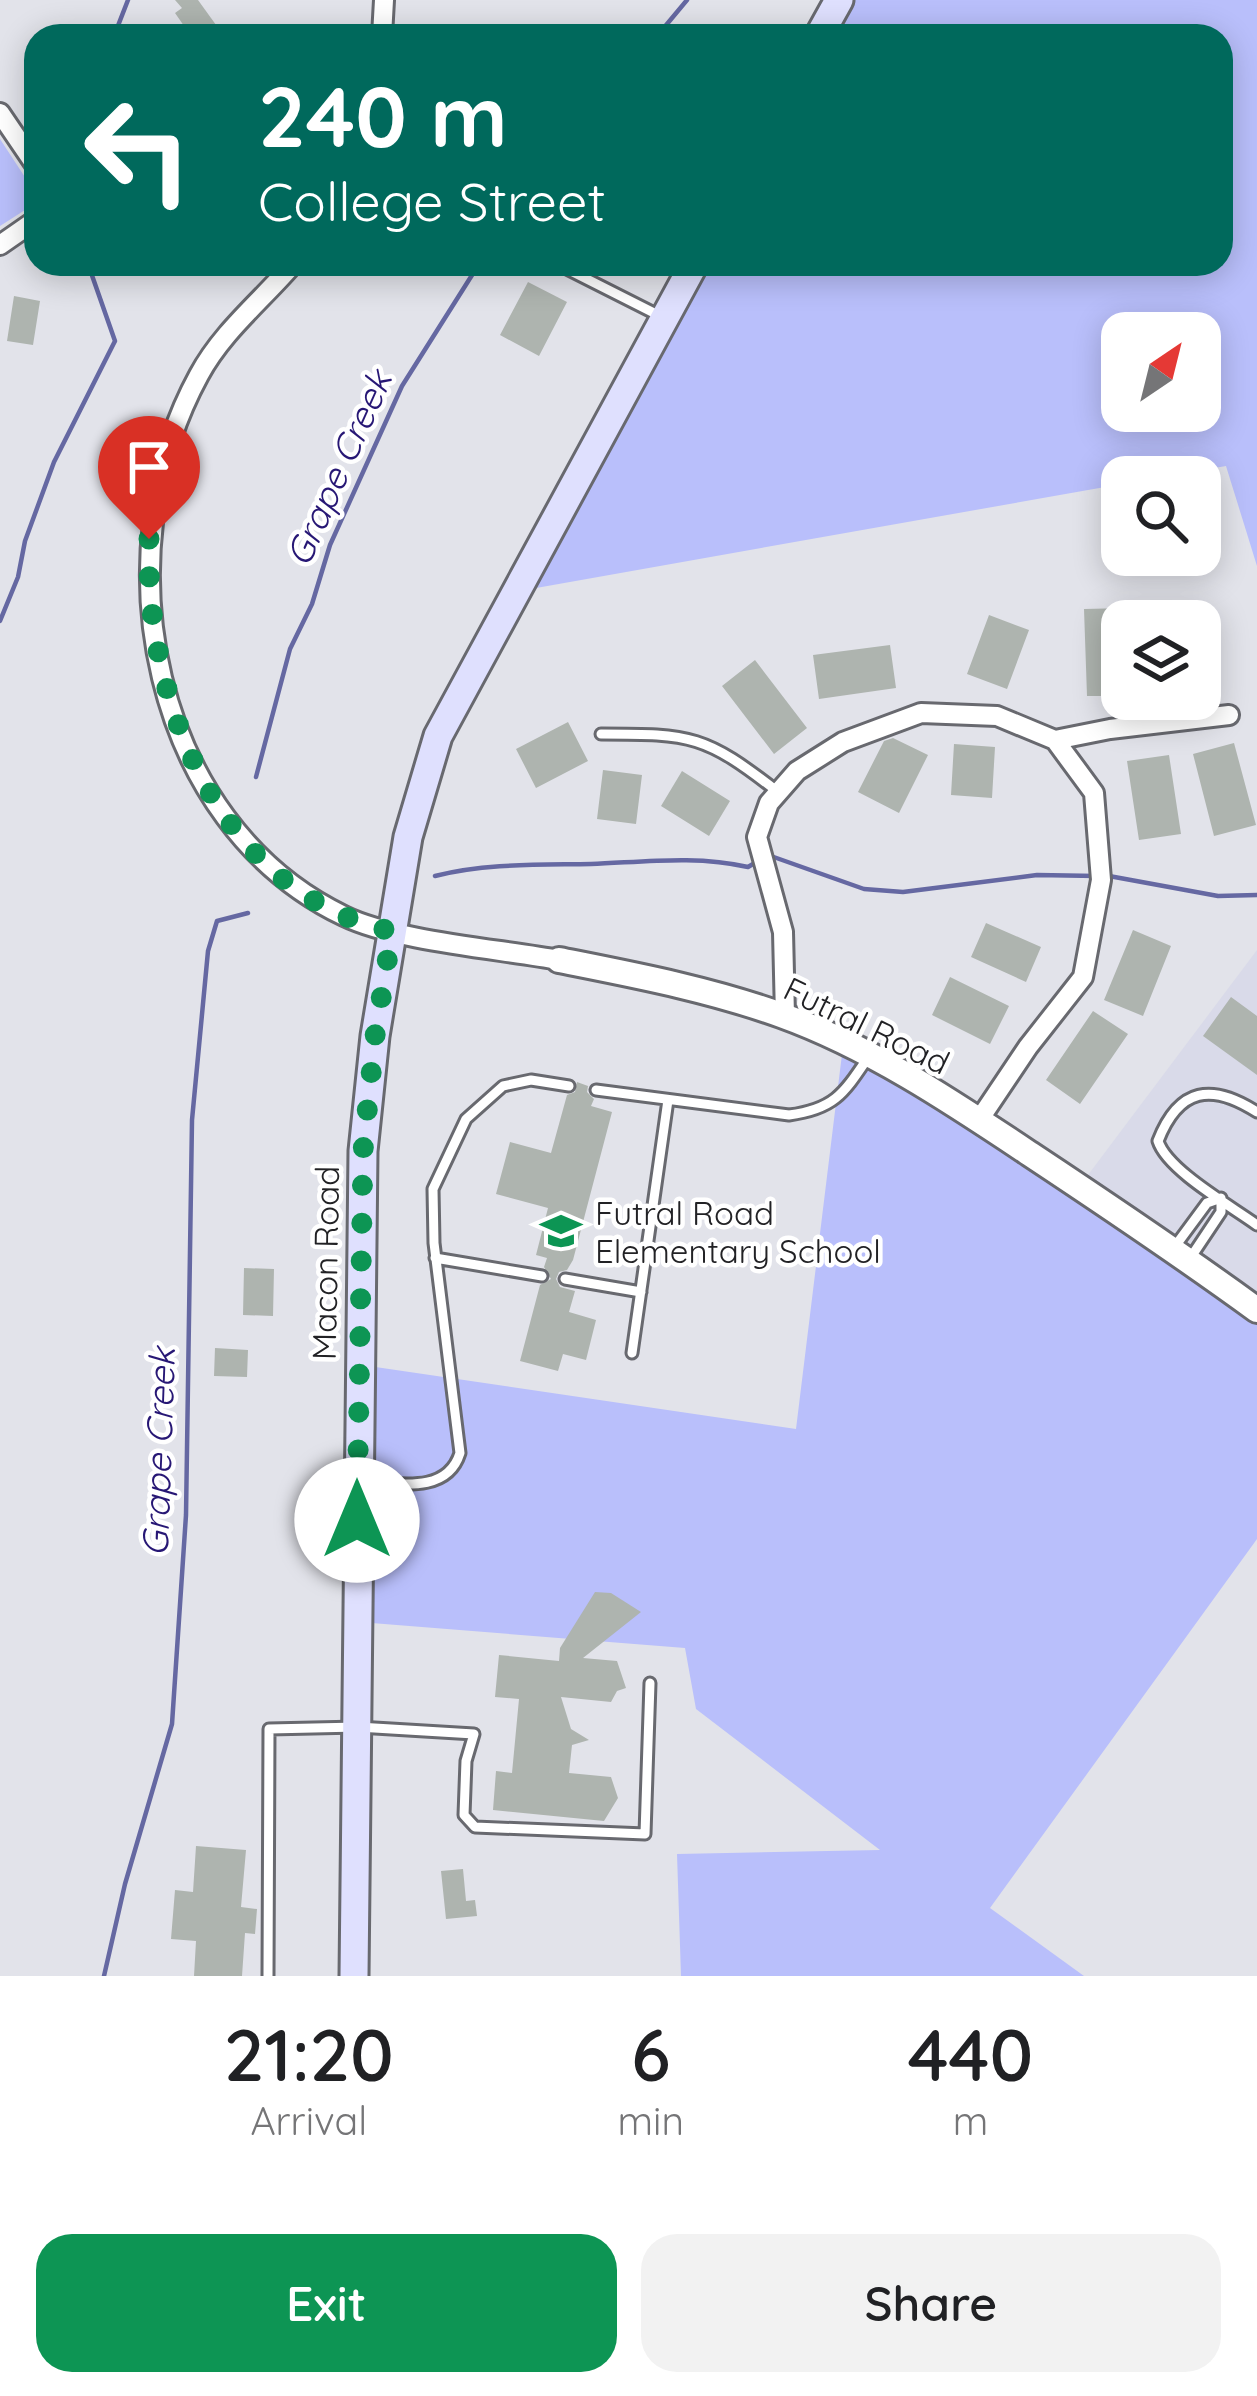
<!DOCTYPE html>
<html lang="en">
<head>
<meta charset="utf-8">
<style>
  body { margin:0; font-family:Quicksand,sans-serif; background:#f2f2f2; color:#202124; height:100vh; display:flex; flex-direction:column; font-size:45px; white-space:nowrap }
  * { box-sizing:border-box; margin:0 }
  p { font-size:39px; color:#757577 }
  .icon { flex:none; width:66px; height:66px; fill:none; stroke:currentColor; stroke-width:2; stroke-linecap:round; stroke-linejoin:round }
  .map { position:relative; height:1976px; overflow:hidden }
  .drawer { display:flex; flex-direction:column; background:#fff; flex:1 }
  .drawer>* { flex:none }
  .hud { position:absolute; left:24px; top:24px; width:1209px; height:252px; border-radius:36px; box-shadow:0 6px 30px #0003; background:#00695c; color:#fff; overflow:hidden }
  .needle { width:78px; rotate:35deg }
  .tools { position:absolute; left:1101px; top:312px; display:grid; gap:24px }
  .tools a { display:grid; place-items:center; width:120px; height:120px; border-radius:24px; background:#fff; box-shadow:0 6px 30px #0003; font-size:60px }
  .pin { position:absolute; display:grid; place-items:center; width:102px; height:102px; color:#fff; margin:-123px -51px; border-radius:50% 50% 50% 0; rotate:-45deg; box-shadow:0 0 12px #0007 }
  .pin .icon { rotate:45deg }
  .me { position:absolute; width:132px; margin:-66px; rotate:0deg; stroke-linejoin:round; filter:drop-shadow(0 0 9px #0008) }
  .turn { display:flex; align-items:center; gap:42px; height:252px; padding:0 36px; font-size:54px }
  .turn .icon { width:156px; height:156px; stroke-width:2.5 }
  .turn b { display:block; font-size:84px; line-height:102px }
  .eta { display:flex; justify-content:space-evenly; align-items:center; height:204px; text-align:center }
  .eta b { font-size:72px; font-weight:600; line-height:84px }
  .cta { display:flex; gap:24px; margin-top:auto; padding:24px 36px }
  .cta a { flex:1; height:138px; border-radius:36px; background:#0d9554; color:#fff; font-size:48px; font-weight:600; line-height:138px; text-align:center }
  .cta a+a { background:#f2f2f2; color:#202124 }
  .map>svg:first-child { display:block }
  .built { fill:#d9dae9 }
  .green { fill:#b9bffb; fill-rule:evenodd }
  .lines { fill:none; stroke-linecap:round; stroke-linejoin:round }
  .stream { stroke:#6568a2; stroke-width:4.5 }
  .building { fill:#aeb4af }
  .service-casing { stroke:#68696f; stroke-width:15 }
  .minor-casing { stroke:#68696f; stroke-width:24 }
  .tertiary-casing { stroke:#68696f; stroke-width:30 }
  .secondary-casing { stroke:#68696f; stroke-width:33 }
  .service { stroke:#fff; stroke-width:9 }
  .minor { stroke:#fff; stroke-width:18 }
  .tertiary { stroke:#fff; stroke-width:24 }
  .secondary { stroke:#dfe0fe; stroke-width:27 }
  .route { stroke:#0d9554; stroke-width:21; stroke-dasharray:0 37.8 }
  .labels { text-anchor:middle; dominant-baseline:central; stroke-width:9; stroke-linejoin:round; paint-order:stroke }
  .street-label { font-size:33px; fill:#222225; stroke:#fff }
  .poi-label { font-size:33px; fill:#222225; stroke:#fff; text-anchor:start }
  .water-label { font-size:36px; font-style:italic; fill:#271775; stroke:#fff }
</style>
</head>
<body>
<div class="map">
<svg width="1257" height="1976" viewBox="0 0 1257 1976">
  <rect width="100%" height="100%" fill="#e2e3ea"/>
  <!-- built -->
  <path class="built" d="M1257,950V1318L1076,1191Z"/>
  <!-- green -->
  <path class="green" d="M824,0H1257V566L1226,466L1162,477H1122V484L502,594L684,264H1221V36H805ZM1122,333H1200V411H1122Z
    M0,139L36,194V203L0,226Z
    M843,1046L874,1056L1257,1318V1539L990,1908L1084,1976H681L677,1854L880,1850L696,1709L685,1648L359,1622L355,1364L796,1429Z"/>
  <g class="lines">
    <!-- stream -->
    <path class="stream" d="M114,36L128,0
      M657,36L687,0
      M0,621L18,577L25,541L54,462L115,341L88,264
      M256,777L290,649L312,604L330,545L402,386L479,264
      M768,855L864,889L903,892L1037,875L1097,876
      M435,876C486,863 539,865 591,864C644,862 696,855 748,867L758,861
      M1109,876L1218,896L1257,895
      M104,1976L125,1884L172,1724L186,1515L192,1120L208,951L217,921L248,913"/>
  </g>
  <!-- building -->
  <path class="building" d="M175,0H198L224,36H191L175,13L182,8Z
    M528,282L567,302L539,356L500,335Z
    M14,296L40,301L33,345L7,341Z
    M1127,608L1128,621H1122V696H1087L1084,609Z
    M989,615L1029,630L1007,689L967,674Z
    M890,645L896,688L819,699L813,655Z
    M755,660L807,728L774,754L722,686Z
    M568,722L588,761L536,788L516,749Z
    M893,738L928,755L899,813L858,792L884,741Z
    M1234,743L1256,825L1214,836L1193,754Z
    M954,744L995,747L992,798L951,795Z
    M1169,755L1181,834L1139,840L1127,761Z
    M603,770L642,775L636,824L597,819Z
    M682,771L730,801L709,836L661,806Z
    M986,923L1041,947L1026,982L971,957Z
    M1133,930L1171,946L1143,1016L1104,1000Z
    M950,977L1009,1006L990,1044L932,1015Z
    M1231,997L1257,1016V1075L1203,1036Z
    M1093,1011L1128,1034L1080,1104L1046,1080Z
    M577,1082L588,1086L587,1092L594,1099L591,1106L612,1112L573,1260L567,1270L559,1272L556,1279L560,1287L575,1291L569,1312L596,1320L586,1360L563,1354L558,1371L520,1361L540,1285L551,1279L544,1267L547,1258L536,1255L548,1208L496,1194L510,1142L551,1153L567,1095L575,1092Z
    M244,1268L274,1269L273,1316L243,1315Z
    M215,1348L248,1350L247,1377L214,1376Z
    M595,1592L611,1593L641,1612L583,1658L617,1661L626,1688L617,1691L611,1702L561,1697L571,1729L589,1740L572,1745L569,1773L611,1777L618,1798L604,1821L493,1810L496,1771L512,1773L519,1699L495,1697L499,1655L559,1661L560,1648Z
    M196,1846L246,1850L241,1907L257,1909L255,1934L245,1933L242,1976H194L196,1941L171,1939L175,1890L193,1892Z
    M463,1869L466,1901L475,1900L477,1916L446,1919L441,1871Z"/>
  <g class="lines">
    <!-- service casing -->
    <g class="service-casing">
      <path id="service" d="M557,264L660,316
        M601,734C692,734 705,735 778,792
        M596,1090L789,1115C835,1109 844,1093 869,1056
        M1257,1112C1212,1083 1179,1087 1158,1141C1167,1170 1231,1206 1257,1225
        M1173,1249L1207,1203L1221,1198V1212L1189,1260
        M435,1258L542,1276
        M565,1279L641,1292
        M632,1353L668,1100
        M362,1481C397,1483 447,1495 460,1453L434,1243L433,1189L466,1119L503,1086L531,1080L569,1086
        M268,1976L269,1729L358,1727L474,1734L466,1761L464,1815L475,1827L645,1834L650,1683"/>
    </g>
    <!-- minor casing -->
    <g class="minor-casing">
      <path id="minor" d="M382,36L384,0
        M0,113L36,166
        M0,245L36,220
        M293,264C261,301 222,332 199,375C101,554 150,823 344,916C395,941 499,949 559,960
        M1055,740L1110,729L1229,715
        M785,1016L783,932L757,837L769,803L797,771L843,742L921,713L997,716L1055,740L1094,793L1101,880L1083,977L1028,1047L979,1120"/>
    </g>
    <!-- tertiary casing -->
    <g class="tertiary-casing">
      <path id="tertiary" d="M559,960C634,975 709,989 781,1015C870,1047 952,1102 1030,1154C1107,1205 1183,1256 1257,1310"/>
    </g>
    <!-- secondary casing -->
    <g class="secondary-casing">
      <path id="secondary" d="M819,36L839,0
        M354,1976L363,1151L375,1036L408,837L438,736L694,264"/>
    </g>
    <!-- service -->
    <use href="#service" class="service"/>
    <!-- minor -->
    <use href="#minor" class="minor"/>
    <!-- tertiary -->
    <use href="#tertiary" class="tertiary"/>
    <!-- secondary -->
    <use href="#secondary" class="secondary"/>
  </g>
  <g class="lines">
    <!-- route -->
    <path class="route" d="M149,539C144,698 218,894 392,931L375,1036L363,1151L357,1520"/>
  </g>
  <!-- icons -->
  <defs>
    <g id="school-bare" transform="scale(3.24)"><path d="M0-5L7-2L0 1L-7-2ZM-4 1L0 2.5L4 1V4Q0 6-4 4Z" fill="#0d9554" stroke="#fff" stroke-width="2.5" paint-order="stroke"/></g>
  </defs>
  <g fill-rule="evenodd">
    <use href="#school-bare" x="561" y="1231"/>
  </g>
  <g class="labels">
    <!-- street labels -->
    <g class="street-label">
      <text transform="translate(867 1025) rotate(26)">Futral Road</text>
      <text transform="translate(325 1263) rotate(-89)">Macon Road</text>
    </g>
    <!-- poi labels -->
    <g class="poi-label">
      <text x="595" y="1212">Futral Road<tspan x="595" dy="38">Elementary School</tspan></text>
    </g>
    <!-- water labels -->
    <g class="water-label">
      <text transform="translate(338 468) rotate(-66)">Grape Creek</text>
      <text transform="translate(158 1452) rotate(-88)">Grape Creek</text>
    </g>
  </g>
</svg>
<div class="tools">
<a><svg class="needle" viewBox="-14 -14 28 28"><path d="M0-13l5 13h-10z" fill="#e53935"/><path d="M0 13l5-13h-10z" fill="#757577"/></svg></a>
<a><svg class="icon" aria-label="search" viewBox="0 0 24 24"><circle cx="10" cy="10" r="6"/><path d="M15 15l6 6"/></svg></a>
<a><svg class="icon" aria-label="layers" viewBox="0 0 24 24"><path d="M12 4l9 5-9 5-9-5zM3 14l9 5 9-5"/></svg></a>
</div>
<div class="pin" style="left:149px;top:539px;background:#d93025"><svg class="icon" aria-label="arrive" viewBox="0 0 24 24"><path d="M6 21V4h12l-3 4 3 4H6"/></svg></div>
<svg class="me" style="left:357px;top:1520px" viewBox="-20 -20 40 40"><circle r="19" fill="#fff"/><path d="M0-13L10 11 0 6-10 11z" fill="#0d9554"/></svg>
<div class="hud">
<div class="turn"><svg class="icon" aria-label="left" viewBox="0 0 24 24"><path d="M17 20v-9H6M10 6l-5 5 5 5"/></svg><div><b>240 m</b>College Street</div></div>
</div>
</div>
<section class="drawer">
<div class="eta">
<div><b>21:20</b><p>Arrival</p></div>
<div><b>6</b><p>min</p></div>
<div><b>440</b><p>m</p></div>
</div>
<div class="cta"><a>Exit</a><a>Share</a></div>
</section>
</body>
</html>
